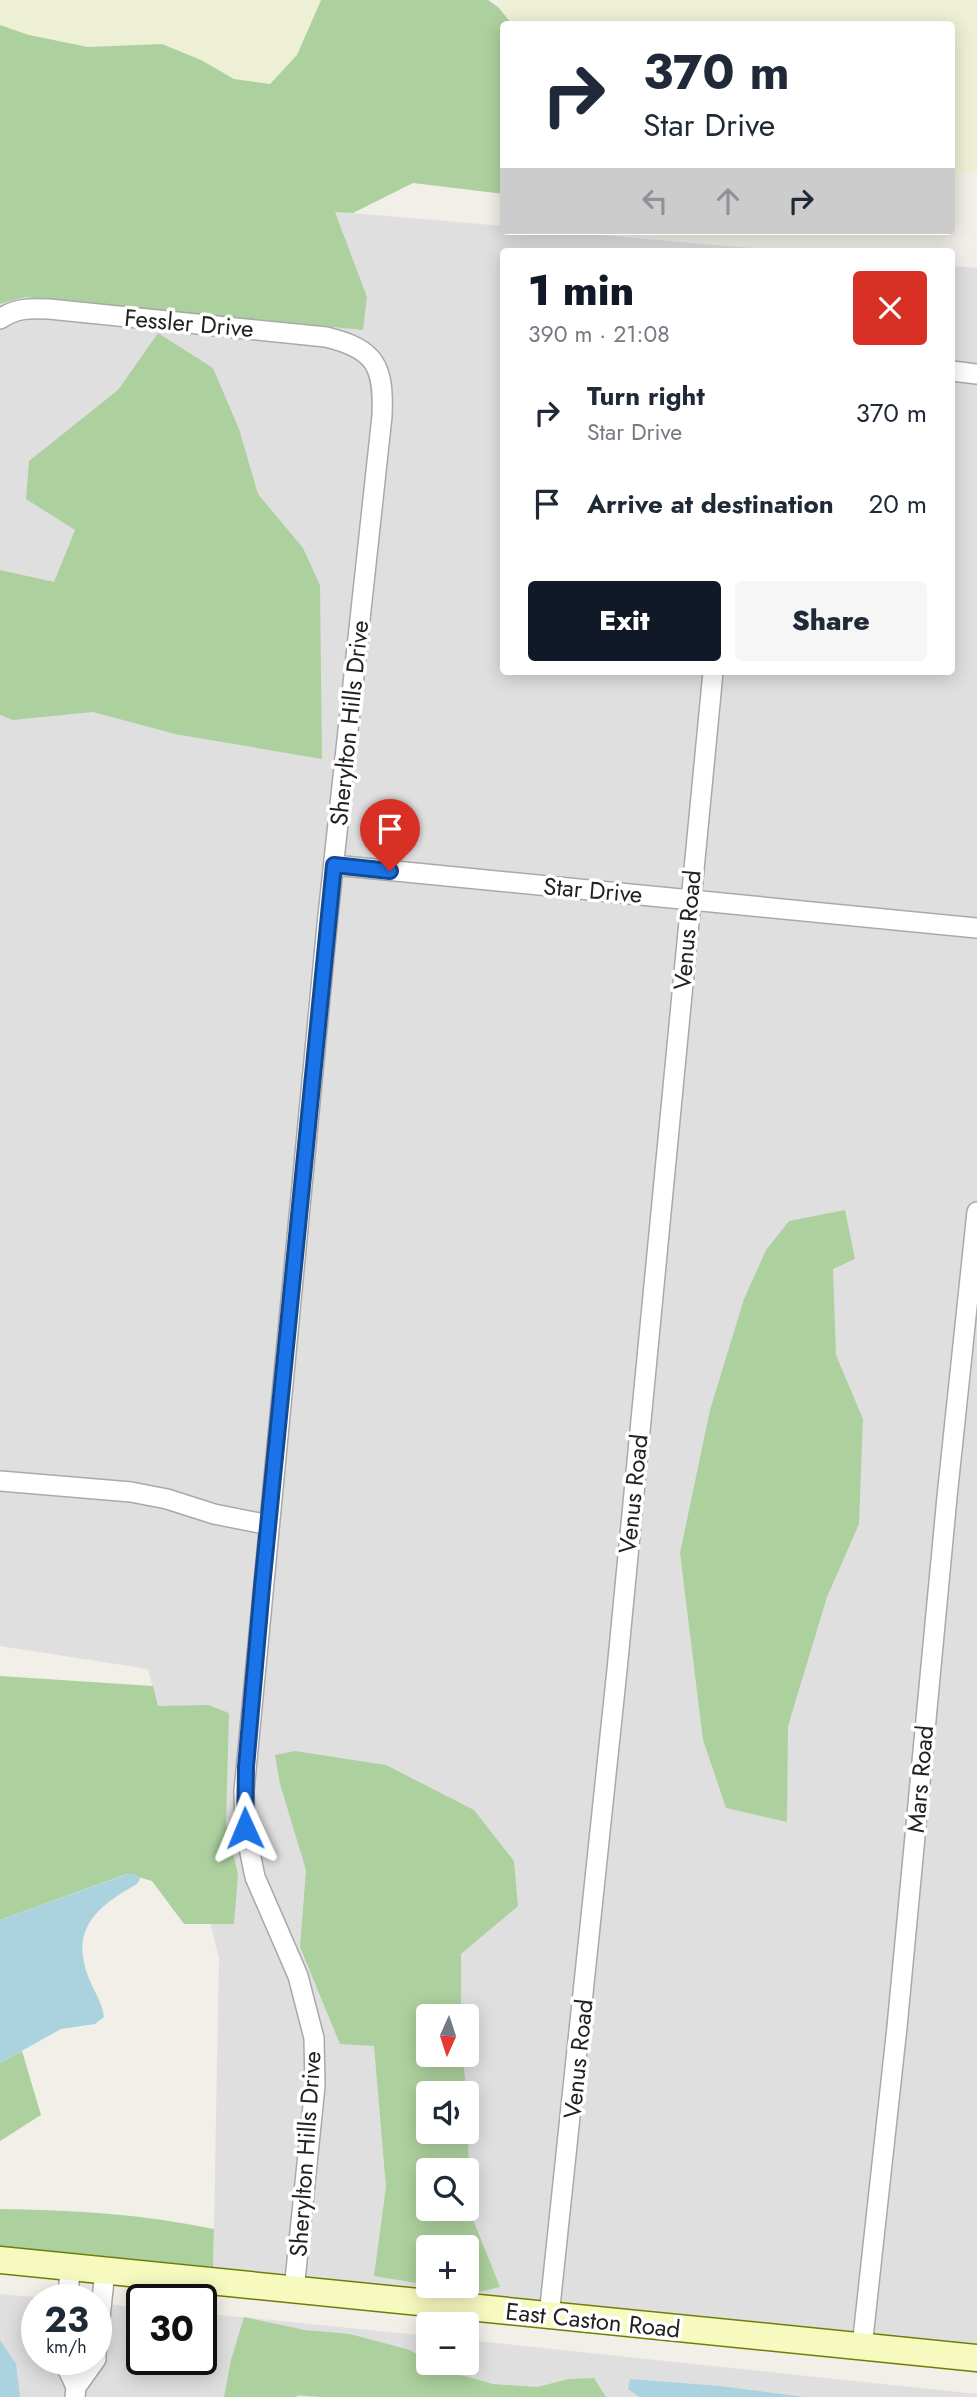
<!DOCTYPE html>
<html lang="en">
<head>
<meta charset="utf-8">
<style>
  body { margin:0; font-family:Jost,sans-serif; background:#f6f6f7; color:#1f2937; height:100vh; display:flex; flex-direction:column; font-size:26px; white-space:nowrap }
  * { box-sizing:border-box; margin:0 }
  p { font-size:23px; color:#747a83 }
  .icon { flex:none; width:38px; height:38px; fill:none; stroke:currentColor; stroke-width:2; stroke-linecap:round; stroke-linejoin:round }
  .map { position:relative; flex:1; overflow:hidden }
  .side { position:absolute; left:500px; top:248px; width:455px; height:427px; display:flex; flex-direction:column; background:#fff; border-radius:7px; box-shadow:0 4px 18px #0003 }
  .side>* { flex:none }
  .top-card { position:absolute; left:500px; top:21px; width:455px; height:214px; border-radius:7px; box-shadow:0 4px 18px #0003; background:#fff; color:#1f2937; overflow:hidden }
  .needle { width:46px; rotate:183deg }
  .buttons { position:absolute; left:416px; top:2004px; display:grid; gap:14px }
  .buttons a { display:grid; place-items:center; width:63px; height:63px; border-radius:7px; background:#fff; box-shadow:0 4px 18px #0003; font-size:35px }
  .speed { position:absolute; left:21px; top:2284px; display:flex; gap:14px; font-size:35px; font-weight:700; text-align:center }
  .speed>* { display:grid; place-content:center; width:91px; height:91px; border-radius:50%; background:#fff; box-shadow:0 4px 18px #0003; line-height:1 }
  .speed small { font-size:18px; font-weight:400 }
  .speed .limit { border:4px solid #111; border-radius:10px; background:#fff; color:#111 }
  .pin { position:absolute; display:grid; place-items:center; width:60px; height:60px; color:#fff; margin:-72px -30px; border-radius:50% 50% 50% 0; rotate:-45deg; box-shadow:0 0 7px #0007 }
  .pin .icon { rotate:45deg }
  .me { position:absolute; width:77px; margin:-38px; rotate:359deg; stroke-linejoin:round; filter:drop-shadow(0 0 5px #0008) }
  .turn { display:flex; align-items:center; gap:24px; height:147px; padding:0 28px; font-size:32px }
  .turn .icon { width:91px; height:91px; stroke-width:2.5 }
  .turn b { display:block; font-size:49px; line-height:60px }
  .lanes { display:flex; align-items:center; height:66px; padding:0 28px; background:#0003; justify-content:center; gap:35px; direction:ltr }
  .lanes .off { opacity:.35 }
  .round { display:grid; place-items:center; flex:none; width:74px; height:74px; border-radius:7px; background:#f6f6f7 }
  .head { display:flex; align-items:center; justify-content:space-between; height:119px; padding:0 28px }
  h1 { font-size:42px; font-weight:800; line-height:52px; color:#111827 }
  .action { display:flex; gap:14px; margin-top:auto; padding:14px 28px }
  .action a { flex:1; height:80px; border-radius:7px; background:#111827; color:#fff; font-size:28px; font-weight:800; line-height:80px; text-align:center }
  .action a+a { background:#f6f6f7; color:#1f2937 }
  ul { padding:0; list-style:none }
  li { display:flex; align-items:center; gap:21px; height:91px; padding:0 28px }
  li div { flex:1 }
  li b { display:block; font-size:26px }
  li em { font-style:normal }
  .map>svg:first-child { display:block }
  .residential { fill:#e0dfdf; fill-rule:evenodd }
  .farmland { fill:#eef0d5 }
  .forest { fill:#add19e; fill-rule:evenodd }
  .water { fill:#aad3df }
  .lines { fill:none; stroke-linecap:round; stroke-linejoin:round }
  .street-casing { stroke:#a9a9a9; stroke-width:22 }
  .secondary-casing { stroke:#707d05; stroke-width:29 }
  .street { stroke:#fff; stroke-width:19 }
  .secondary { stroke:#f7fabf; stroke-width:26 }
  .route-casing { stroke:#114b97; stroke-width:18 }
  .route { stroke:#1a73e8; stroke-width:12 }
  .labels { text-anchor:middle; dominant-baseline:central; stroke-width:7; stroke-linejoin:round; paint-order:stroke }
  .street-label { font-size:24px; fill:#222; stroke:#fff }
</style>
</head>
<body>
<div class="map">
<svg width="977" height="2397" viewBox="0 0 977 2397">
  <rect width="100%" height="100%" fill="#f2efe9"/>
  <!-- residential -->
  <path class="residential" d="M0,183L504,226V231H556L796,252H504V672H952V266L977,268V2357L213,2281L219,1958L148,1669L0,1646ZM429,2016H467V2054H429ZM429,2093H467V2132H429ZM429,2170H467V2208H429ZM429,2247H467V2286H429Z
    M0,2294L56,2299L37,2300V2359H96V2303L142,2308V2359H201V2313L429,2336V2362H467V2340L977,2394V2397H0Z"/>
  <!-- farmland -->
  <path class="farmland" d="M0,0H321L297,55L270,84L234,79L201,60L162,44L88,47L29,35L0,25Z
    M497,0H977V173L952,171V24H512L498,7Z"/>
  <!-- forest -->
  <path class="forest" d="M321,0H488L498,7L512,24H504V194L413,183L353,213L335,212L367,297L363,330L25,297L0,304V25L29,35L88,47L162,44L201,60L234,79L270,84L297,55Z
    M158,333L213,368L239,429L258,494L303,548L320,585L322,759L175,734L93,712L13,720L0,715V570L54,582L75,530L26,499L29,461L118,390Z
    M845,1210L855,1259L833,1269L836,1355L863,1419L859,1524L827,1597L788,1726L787,1822L726,1808L703,1740L680,1553L710,1410L744,1299L766,1250L789,1221Z
    M0,1676L153,1686L158,1706L208,1705L229,1713L226,1824L238,1874L234,1924H184L152,1881L127,1874L0,1920Z
    M295,1751L386,1765L474,1810L514,1861L518,1906L461,1954V2016H429V2054L463,2055L466,2093H429V2132H467V2102L470,2212L500,2287L475,2293L430,2286H467V2247H429V2285L374,2276L386,2187L374,2046L340,2044L300,1947L306,1870L280,1784L275,1755ZM467,2170V2208H429V2170Z
    M22,2051L41,2115L0,2141V2063Z
    M0,2209C72,2210 143,2214 214,2229L213,2267L0,2246Z
    M244,2317L305,2330L350,2334L410,2350L446,2371L493,2384L537,2387L569,2379L594,2378L606,2397H319L298,2395L296,2397H224L231,2360Z"/>
  <!-- water -->
  <path class="water" d="M128,1874H136L140,1879L137,1884C98,1906 70,1928 88,1976C93,1990 102,2001 104,2017L95,2024L61,2029L0,2063V1920Z
    M0,2340L16,2364L20,2397H0Z
    M630,2379L720,2386L804,2397H639L628,2389Z"/>
  <g class="lines">
    <!-- street casing -->
    <g class="street-casing">
      <path id="street" d="M0,319C16,308 30,308 49,309L326,337C376,349 384,366 382,416L327,925L244,1791L245,1828L255,1877L298,1976L314,2038L315,2086L294,2290
        M952,371L977,374
        M334,865L977,928
        M0,1481L131,1492L167,1499L214,1514L269,1525
        M68,2300L70,2267
        M549,2316L617,1670L713,672
        M862,2347L897,2027L947,1497L977,1212
        M96,2355L105,2271
        M63,2359L76,2387
        M75,2397L76,2387L96,2359"/>
    </g>
    <!-- secondary casing -->
    <g class="secondary-casing">
      <path id="secondary" d="M0,2260L977,2358"/>
    </g>
    <!-- street -->
    <use href="#street" class="street"/>
    <!-- secondary -->
    <use href="#secondary" class="secondary"/>
  </g>
  <g class="lines">
    <!-- route casing -->
    <g class="route-casing">
      <path id="route" d="M245,1828L246,1767L262,1587L334,865L390,871"/>
    </g>
    <!-- route -->
    <use href="#route" class="route"/>
  </g>
  <g class="labels">
    <!-- street labels -->
    <g class="street-label">
      <text transform="translate(189 323) rotate(5)">Fessler Drive</text>
      <text transform="translate(349 723) rotate(-84)">Sherylton Hills Drive</text>
      <text transform="translate(593 890) rotate(5)">Star Drive</text>
      <text transform="translate(687 930) rotate(-85)">Venus Road</text>
      <text transform="translate(633 1494) rotate(-84)">Venus Road</text>
      <text transform="translate(920 1779) rotate(-85)">Mars Road</text>
      <text transform="translate(578 2059) rotate(-84)">Venus Road</text>
      <text transform="translate(305 2154) rotate(-86)">Sherylton Hills Drive</text>
      <text transform="translate(593 2320) rotate(6)">East Caston Road</text>
    </g>
  </g>
</svg>
<div class="buttons">
<a><svg class="needle" viewBox="-14 -14 28 28"><path d="M0-13l5 13h-10z" fill="#e53935"/><path d="M0 13l5-13h-10z" fill="#747a83"/></svg></a>
<a><svg class="icon" aria-label="sound" viewBox="0 0 24 24"><path d="M4 9h4l5-4v14l-5-4H4zM17 9q2 3 0 6"/></svg></a>
<a><svg class="icon" aria-label="search" viewBox="0 0 24 24"><circle cx="10" cy="10" r="6"/><path d="M15 15l6 6"/></svg></a>
<a>+</a>
<a>−</a>
</div>
<div class="speed"><div>23<small>km/h</small></div><div class="limit">30</div></div>
<div class="pin" style="left:390px;top:871px;background:#d93025"><svg class="icon" aria-label="arrive" viewBox="0 0 24 24"><path d="M6 21V4h12l-3 4 3 4H6"/></svg></div>
<svg class="me" style="left:245px;top:1828px" viewBox="-20 -20 40 40"><path d="M0-17L14 15 0 8-14 15z" fill="#1a73e8" stroke="#fff" stroke-width="4"/></svg>
<div class="top-card">
<div class="turn"><svg class="icon" aria-label="right" viewBox="0 0 24 24"><path d="M7 20v-9h11M14 6l5 5-5 5"/></svg><div><b>370 m</b>Star Drive</div></div>
<div class="lanes"><svg class="icon off" aria-label="left" viewBox="0 0 24 24"><path d="M17 20v-9H6M10 6l-5 5 5 5"/></svg><svg class="icon off" aria-label="ahead" viewBox="0 0 24 24"><path d="M12 20V5M6 11l6-6 6 6"/></svg><svg class="icon" aria-label="right" viewBox="0 0 24 24"><path d="M7 20v-9h11M14 6l5 5-5 5"/></svg></div>
</div>
<section class="side">
<div class="head"><div><h1>1 min</h1><p>390 m · 21:08</p></div><a class="round" style="background:#d93025;color:#fff"><svg class="icon" aria-label="close" viewBox="0 0 24 24"><path d="M6 6l12 12M18 6L6 18"/></svg></a></div>
<ul>
<li><svg class="icon" aria-label="right" viewBox="0 0 24 24"><path d="M7 20v-9h11M14 6l5 5-5 5"/></svg><div><b>Turn right</b><p>Star Drive</p></div><em>370 m</em></li>
<li><svg class="icon" aria-label="arrive" viewBox="0 0 24 24"><path d="M6 21V4h12l-3 4 3 4H6"/></svg><div><b>Arrive at destination</b></div><em>20 m</em></li>
</ul>
<div class="action"><a>Exit</a><a>Share</a></div>
</section>
</div>
</body>
</html>
